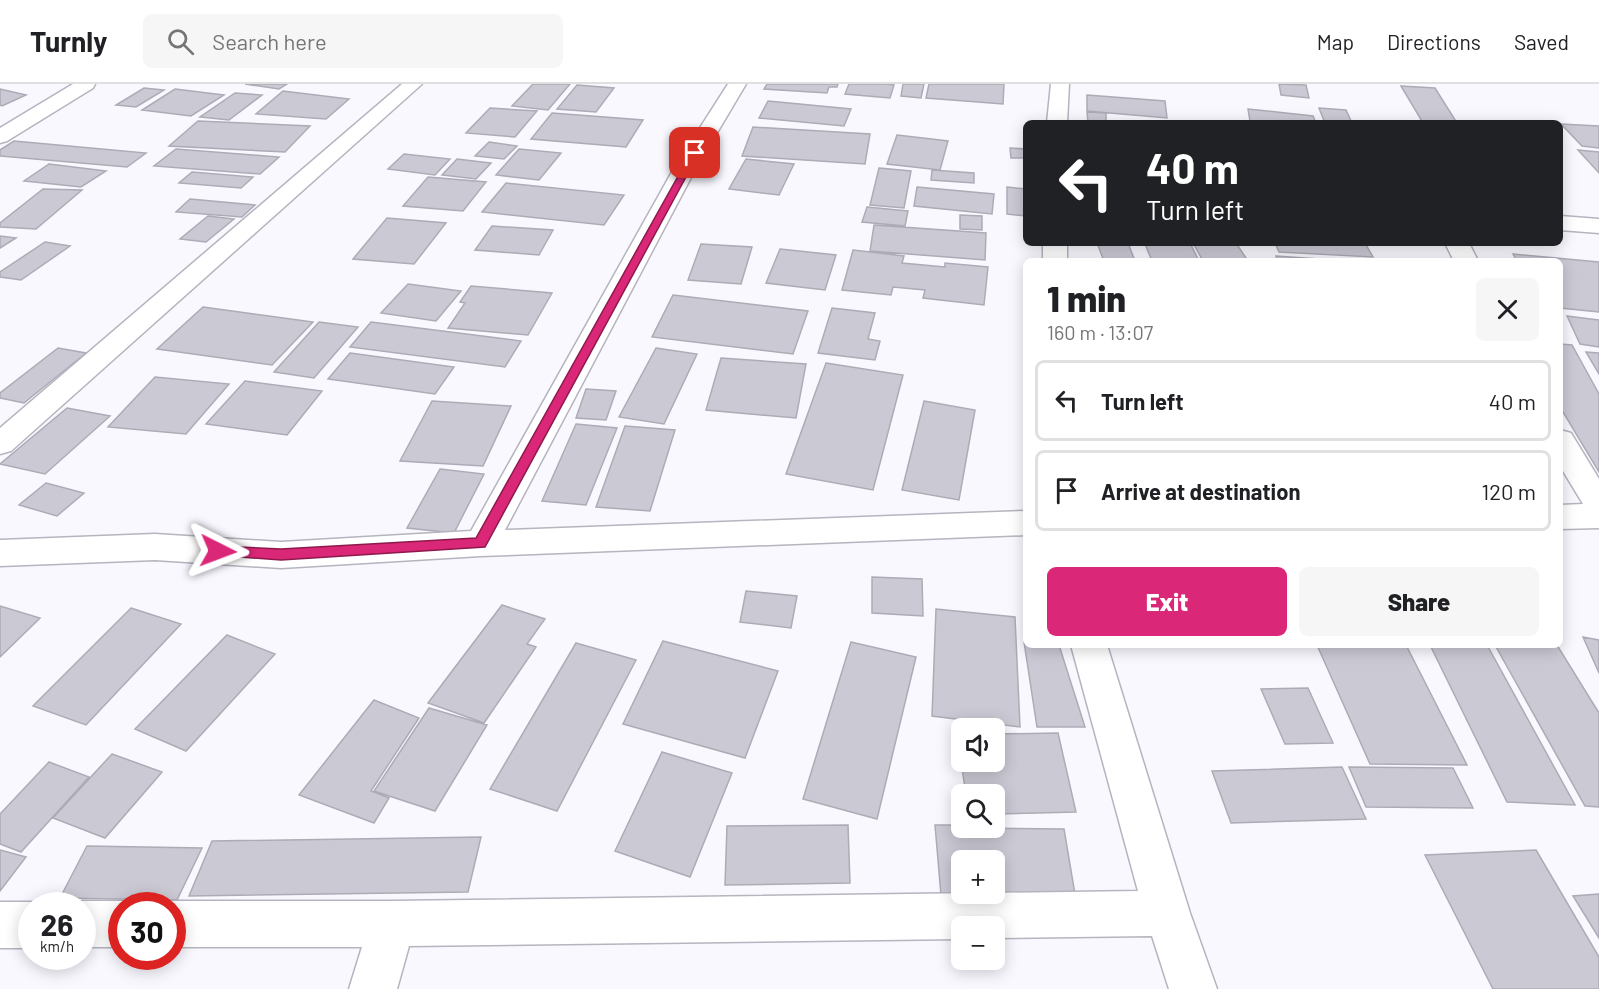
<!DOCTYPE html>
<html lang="en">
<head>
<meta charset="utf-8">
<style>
  body { margin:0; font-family:Barlow,sans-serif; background:#f6f6f6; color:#202124; height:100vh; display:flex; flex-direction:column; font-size:22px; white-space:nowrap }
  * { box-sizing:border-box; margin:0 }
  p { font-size:20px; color:#757577 }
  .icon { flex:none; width:33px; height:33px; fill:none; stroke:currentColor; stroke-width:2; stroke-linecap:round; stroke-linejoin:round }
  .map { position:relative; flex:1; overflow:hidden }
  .sheet { position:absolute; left:1023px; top:174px; width:540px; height:390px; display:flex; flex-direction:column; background:#fff; border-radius:9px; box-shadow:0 3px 15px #0003 }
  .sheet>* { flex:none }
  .banner { position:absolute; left:1023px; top:36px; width:540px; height:126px; border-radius:9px; box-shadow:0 3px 15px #0003; background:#202124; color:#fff; overflow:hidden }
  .controls { position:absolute; left:951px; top:634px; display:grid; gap:12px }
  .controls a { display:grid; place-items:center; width:54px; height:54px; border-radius:9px; background:#fff; box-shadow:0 3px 15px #0003; font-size:30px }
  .speed { position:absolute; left:18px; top:808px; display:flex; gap:12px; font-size:30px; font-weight:700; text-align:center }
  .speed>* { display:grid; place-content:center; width:78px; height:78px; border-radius:50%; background:#fff; box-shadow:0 3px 15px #0003; line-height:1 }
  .speed small { font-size:15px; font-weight:400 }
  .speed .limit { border:9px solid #d22; background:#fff; color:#111 }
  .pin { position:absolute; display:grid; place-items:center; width:51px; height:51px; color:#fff; margin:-26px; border-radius:12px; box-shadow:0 3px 9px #0006 }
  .me { position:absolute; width:66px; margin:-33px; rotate:93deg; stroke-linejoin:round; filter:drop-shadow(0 0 4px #0008) }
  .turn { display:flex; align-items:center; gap:21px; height:126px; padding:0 24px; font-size:27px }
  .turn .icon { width:78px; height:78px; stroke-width:2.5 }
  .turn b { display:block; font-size:42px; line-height:51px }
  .round { display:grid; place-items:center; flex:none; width:63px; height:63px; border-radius:9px; background:#f6f6f6 }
  .summary { display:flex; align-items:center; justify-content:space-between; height:102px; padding:0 24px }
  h1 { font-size:36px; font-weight:800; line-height:45px }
  .primary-button { display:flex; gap:12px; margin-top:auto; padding:12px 24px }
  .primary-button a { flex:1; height:69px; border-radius:9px; background:#db2777; color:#fff; font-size:24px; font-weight:800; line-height:69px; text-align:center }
  .primary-button a+a { background:#f6f6f6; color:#202124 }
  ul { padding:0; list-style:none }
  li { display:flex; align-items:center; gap:18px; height:81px; margin:0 12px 9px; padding:0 12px; border:3px solid #e0e0e0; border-radius:9px }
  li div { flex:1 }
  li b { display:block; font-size:22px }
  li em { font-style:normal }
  header { display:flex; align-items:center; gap:36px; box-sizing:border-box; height:84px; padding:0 30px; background:#fff; border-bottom:2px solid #e0e0e0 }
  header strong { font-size:28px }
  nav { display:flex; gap:33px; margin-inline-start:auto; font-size:21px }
  .search { width:420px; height:54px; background:#f6f6f6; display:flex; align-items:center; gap:15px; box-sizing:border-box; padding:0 21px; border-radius:9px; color:#757577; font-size:22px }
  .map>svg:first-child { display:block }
  .building { fill:#cbc9d4; stroke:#adabb6; stroke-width:1.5; fill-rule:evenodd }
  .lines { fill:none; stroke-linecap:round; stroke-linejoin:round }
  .minor-casing { stroke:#b5b4bf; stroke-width:3 }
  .minor { fill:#fff; fill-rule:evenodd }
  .route { fill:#db2777; stroke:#8e194d; stroke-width:1.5 }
</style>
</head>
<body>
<header>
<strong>Turnly</strong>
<div class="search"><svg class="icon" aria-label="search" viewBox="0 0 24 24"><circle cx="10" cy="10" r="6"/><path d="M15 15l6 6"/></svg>Search here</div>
<nav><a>Map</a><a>Directions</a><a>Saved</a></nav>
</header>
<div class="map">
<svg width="1599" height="905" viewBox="0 0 1599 905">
  <rect width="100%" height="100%" fill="#f9f8ff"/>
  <!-- building -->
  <path class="building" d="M245,0H287L279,5Z
    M533,0H570L548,26L512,22Z
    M767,0H838L837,3H829L827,9L764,5Z
    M849,0H886L894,1L890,14L845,10Z
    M903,0H924L921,14L901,12Z
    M929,0H1004L1003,20L926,14Z
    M1279,0L1306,1L1309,14L1281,11Z
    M577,1L614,4L596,28L557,25Z
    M1401,2L1435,4L1457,39H1423Z
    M144,4L164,6L136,23L116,21Z
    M0,5L26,11L2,22L0,21Z
    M175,5L224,11L191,32L142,26Z
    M283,7L349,15L326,35L256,30Z
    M235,9L262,11L229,36L200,33Z
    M1087,11L1165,17L1167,34L1087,27Z
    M768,17L851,25L844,42L759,34Z
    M490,24L537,27L515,53L466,49Z
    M1319,24L1346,26L1352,39H1325Z
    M1248,25L1313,32L1316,39L1250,37Z
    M1087,28L1106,29V39H1088Z
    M552,29L643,36L626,63L531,55Z
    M198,37L310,42L285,68L169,62Z
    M1561,40L1599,42V64L1582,62Z
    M753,43L870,50L865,80L742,72Z
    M897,51L948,57L940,86L887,80Z
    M14,57L146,69L127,83L0,72V66Z
    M489,58L517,62L504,75L475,72Z
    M1010,64L1026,65V74H1011Z
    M176,65L279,73L260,90L154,82Z
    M519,65L561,69L539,96L496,91Z
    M1578,66L1599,68V89Z
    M404,70L450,75L435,91L388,85Z
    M457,75L491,79L476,95L442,91Z
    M746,75L794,80L779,111L729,105Z
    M49,80L106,87L81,103L24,97Z
    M879,84L911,87L904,124L870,121Z
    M932,86L974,89V99L931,96Z
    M192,88L253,93L241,104L179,99Z
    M428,93L486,98L463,127L403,122Z
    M506,99L624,111L604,141L482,128Z
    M917,103L994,110L992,130L914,122Z
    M1007,103L1026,105V132L1007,130Z
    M43,105L82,106L36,145L0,143V139Z
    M190,115L255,121L242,133L176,128Z
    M867,123L908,127L905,142L862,138Z
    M960,131L982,132V146L960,145Z
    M208,132L234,135L206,158L180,155Z
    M387,134L446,139L414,180L353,175Z
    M874,141L986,149L985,176L870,167Z
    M492,142L553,146L539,171L475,166Z
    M0,152L16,154L0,164Z
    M45,158L70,162L21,196L0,193V188Z
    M1097,159H1128L1135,177H1104Z
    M1193,159H1236L1248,177H1203Z
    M1275,159H1365L1373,173L1279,168Z
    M701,160L752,163L741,200L688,196Z
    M1145,160L1191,161L1199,177H1152Z
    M780,165L836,171L825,206L766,199Z
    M853,166L904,172L902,179L945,183V179L988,183L984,221L923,214L925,206L893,203L891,211L842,206Z
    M1513,170L1599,178V228L1560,224V177H1517Z
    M1276,172L1334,176V177H1278Z
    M408,200L461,207L436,237L381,229Z
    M471,202L552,209L528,251L448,244L465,219L460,218Z
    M673,211L808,227L793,270L652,253Z
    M203,223L313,238L272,281L157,265Z
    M832,224L875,229L868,255L880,257L875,276L818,269Z
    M1567,232L1599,236V263L1580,260Z
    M319,238L358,243L314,294L274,288Z
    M371,238L521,257L505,283L350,263Z
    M1560,260L1572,261L1599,310V388L1560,323Z
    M58,264L86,269L24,319L0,314V309Z
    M656,264L697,270L664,340L619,333Z
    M1586,268L1599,269V290Z
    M350,269L454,283L435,310L328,295Z
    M721,274L806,280L796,334L706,326Z
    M826,279L903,291L873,406L786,390Z
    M155,293L229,300L186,350L108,343Z
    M245,297L322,307L287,351L206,340Z
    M586,305L616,307L606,336L576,334Z
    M432,317L511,322L483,382L400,377Z
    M924,317L975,326L959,416L902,406Z
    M67,324L110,332L45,390L0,380Z
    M576,340L617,344L586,421L542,417Z
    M625,342L675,346L650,427L596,423Z
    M440,385L484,390L454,449L407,444Z
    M46,399L84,409L57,432L19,421Z
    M872,493L922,495L923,532L872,529Z
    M746,507L797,512L791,544L740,538Z
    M502,521L545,535L527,560L536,563L484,639L428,619Z
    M0,522L40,534L0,573Z
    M131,524L181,540L86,641L33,622Z
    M936,525L1015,533L1020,643L932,632Z
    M227,551L275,570L186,667L135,645Z
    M1583,553L1599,556V589Z
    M663,557L778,587L745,674L623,640Z
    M851,558L916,573L877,735L803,715Z
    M1024,558L1026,561H1059L1085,643H1037Z
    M576,559L636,576L557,727L490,705Z
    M1317,561H1406L1467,681L1370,680Z
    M1430,561H1487L1575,721L1507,718Z
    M1495,561H1557L1599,629V723L1585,722Z
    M1308,604L1333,659L1285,660L1261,605Z
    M374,616L419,634L371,707L389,714L374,739L299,711Z
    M429,624L487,641L435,727L374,707Z
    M1058,649L1076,728L994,730V711H966L957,650H962V678H994V650Z
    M662,668L732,689L690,793L615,767Z
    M112,670L162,688L105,754L53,734Z
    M49,678L89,693L21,768L0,760V730Z
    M1342,683L1366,735L1231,739L1212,687Z
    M1349,683L1453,684L1473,724L1366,723Z
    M848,741L850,799L725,801L727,742Z
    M935,741H962V744L1064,745L1076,816L941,811ZM962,777H994V810H962Z
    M481,753L468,808L189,812L212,757Z
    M87,762L202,764L177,816L60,814Z
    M0,766L26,773L0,807Z
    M1536,766L1599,873V905H1493L1425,771Z
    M1599,810V854L1573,812Z"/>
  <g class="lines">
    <!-- minor casing -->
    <g class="minor-casing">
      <path id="minor" d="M73,0H95L93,4L7,57L0,59V44Z
        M402,0H422L11,367L0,370V344Z
        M728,0H746L695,86L505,446L1026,427V451L481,472L281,484L155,476L0,482V456L155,450L281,458L471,447L673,86Z
        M1051,0H1069L1067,39H1047Z
        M1560,132L1599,135V149L1560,146Z
        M1043,159H1067V177H1043Z
        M1445,159H1469L1478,177H1454Z
        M1560,346L1571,349L1599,395V444L1560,445V421L1583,420L1560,382Z
        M1071,561H1107L1190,829L1217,905H1169L1152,852L994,854V843H962V855L409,862L397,905H349L362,863H172V822H161L172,817H392L1138,807Z
        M82,817H122L133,822H122V863H82V822H71Z
        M0,818H32L41,822H32V864H0Z"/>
    </g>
    <!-- minor -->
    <use href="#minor" class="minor"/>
  </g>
  <!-- route -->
  <path class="route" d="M695,66L699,69L485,463L281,476L214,471L211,467L214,463L218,462L281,465L476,454L691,69Z"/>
</svg>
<div class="controls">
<a><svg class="icon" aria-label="sound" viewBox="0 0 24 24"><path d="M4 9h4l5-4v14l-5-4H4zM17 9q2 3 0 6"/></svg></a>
<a><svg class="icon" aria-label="search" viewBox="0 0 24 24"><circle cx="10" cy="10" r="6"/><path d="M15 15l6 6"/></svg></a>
<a>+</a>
<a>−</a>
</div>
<div class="speed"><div>26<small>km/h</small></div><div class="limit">30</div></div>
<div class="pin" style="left:695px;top:69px;background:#d93025"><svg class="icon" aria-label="arrive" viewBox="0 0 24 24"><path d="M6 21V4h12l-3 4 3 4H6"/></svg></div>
<svg class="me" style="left:218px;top:467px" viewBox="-20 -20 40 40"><path d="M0-17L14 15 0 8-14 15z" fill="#db2777" stroke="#fff" stroke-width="4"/></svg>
<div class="banner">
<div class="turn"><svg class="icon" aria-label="left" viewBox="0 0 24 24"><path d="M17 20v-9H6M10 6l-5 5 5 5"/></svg><div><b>40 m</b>Turn left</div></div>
</div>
<section class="sheet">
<div class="summary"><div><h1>1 min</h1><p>160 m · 13:07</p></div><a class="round"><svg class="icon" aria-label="close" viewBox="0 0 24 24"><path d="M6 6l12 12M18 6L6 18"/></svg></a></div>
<ul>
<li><svg class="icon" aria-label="left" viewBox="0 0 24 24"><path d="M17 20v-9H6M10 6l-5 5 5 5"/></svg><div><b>Turn left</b></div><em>40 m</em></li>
<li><svg class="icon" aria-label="arrive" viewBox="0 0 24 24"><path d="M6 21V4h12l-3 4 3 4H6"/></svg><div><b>Arrive at destination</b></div><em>120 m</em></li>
</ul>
<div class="primary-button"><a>Exit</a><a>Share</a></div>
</section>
</div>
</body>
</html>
